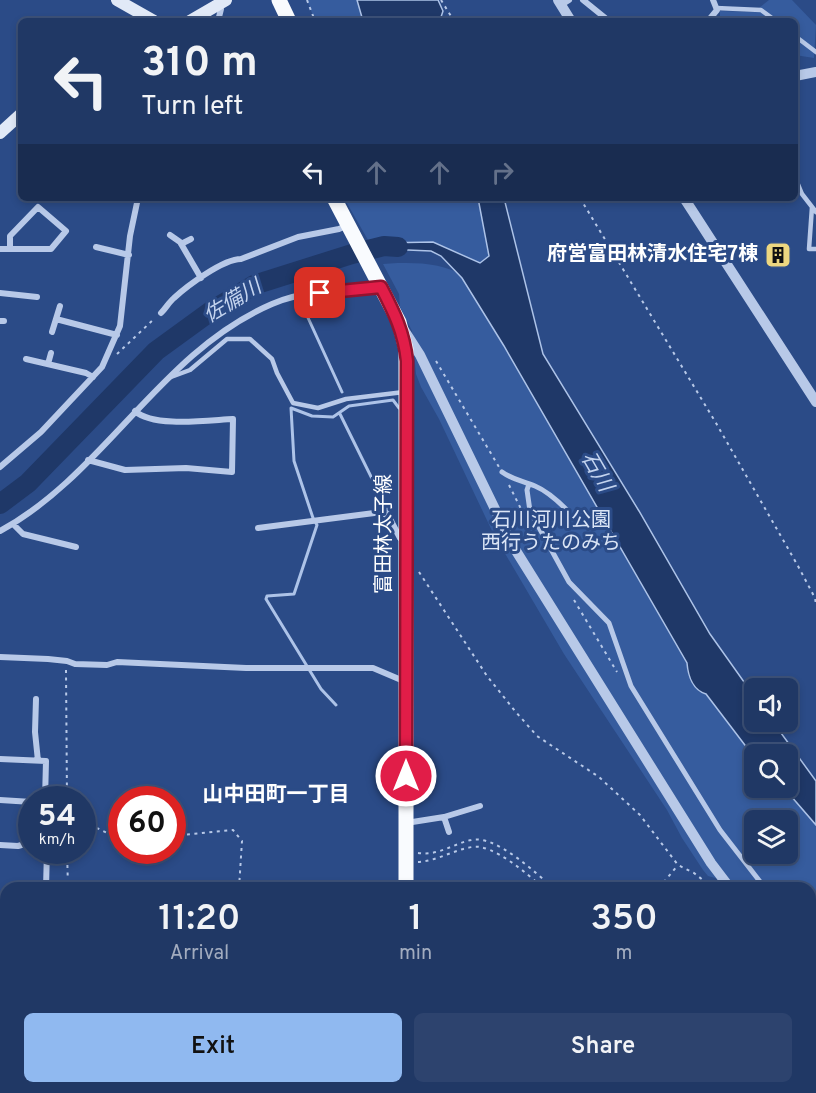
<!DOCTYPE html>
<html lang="en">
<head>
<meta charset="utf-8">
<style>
  body { margin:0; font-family:Overpass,"Noto Sans JP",sans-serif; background:#2d436e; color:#f1f3f6; height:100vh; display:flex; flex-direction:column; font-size:22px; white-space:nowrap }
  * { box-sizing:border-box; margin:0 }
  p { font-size:20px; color:#a2acbf }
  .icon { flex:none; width:33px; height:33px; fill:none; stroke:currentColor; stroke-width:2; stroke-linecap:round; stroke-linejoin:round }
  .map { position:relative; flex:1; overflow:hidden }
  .sheet { position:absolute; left:0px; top:882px; width:816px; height:212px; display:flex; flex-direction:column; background:#203865; border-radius:18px 18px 0 0; box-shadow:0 3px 9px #0003,0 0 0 2px #3d5279 }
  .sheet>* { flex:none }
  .top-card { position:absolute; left:18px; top:18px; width:780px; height:183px; border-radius:9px; box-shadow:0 3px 9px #0003,0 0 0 2px #3d5279; background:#203865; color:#f1f3f6; overflow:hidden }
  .fabs { position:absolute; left:744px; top:678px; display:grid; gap:12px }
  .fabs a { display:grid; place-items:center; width:54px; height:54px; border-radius:9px; background:#203865; box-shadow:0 3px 9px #0003,0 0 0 2px #3d5279; font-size:30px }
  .speed { position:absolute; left:18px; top:786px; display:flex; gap:12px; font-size:30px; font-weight:700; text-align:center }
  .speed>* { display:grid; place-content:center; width:78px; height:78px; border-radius:50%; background:#203865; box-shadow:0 3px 9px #0003,0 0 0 2px #3d5279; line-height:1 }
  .speed small { font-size:15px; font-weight:400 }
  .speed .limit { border:9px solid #d22; background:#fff; color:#111 }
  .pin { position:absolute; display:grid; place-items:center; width:51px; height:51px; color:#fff; margin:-26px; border-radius:12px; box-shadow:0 3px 9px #0006 }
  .me { position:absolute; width:66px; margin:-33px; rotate:0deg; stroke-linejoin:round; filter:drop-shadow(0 0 4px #0008) }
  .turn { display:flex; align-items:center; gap:21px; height:126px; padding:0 24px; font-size:27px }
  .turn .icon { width:78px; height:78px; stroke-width:2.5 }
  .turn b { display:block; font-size:42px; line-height:51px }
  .lanes { display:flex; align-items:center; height:57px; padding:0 24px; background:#0003; justify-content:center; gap:30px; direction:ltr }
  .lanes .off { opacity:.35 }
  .eta { display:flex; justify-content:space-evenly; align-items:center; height:102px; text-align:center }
  .eta b { font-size:36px; font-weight:600; line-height:42px }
  .cta { display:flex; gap:12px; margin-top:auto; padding:12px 24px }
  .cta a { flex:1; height:69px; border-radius:9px; background:#90b9f0; color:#111; font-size:24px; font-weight:600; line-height:69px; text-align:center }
  .cta a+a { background:#2d436e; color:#f1f3f6 }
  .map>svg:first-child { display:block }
  .green { fill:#365c9e; fill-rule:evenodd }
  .water { fill:#1f3868; stroke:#adc3e8; stroke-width:1.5 }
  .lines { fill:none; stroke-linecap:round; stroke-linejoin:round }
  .stream { stroke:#adc3e8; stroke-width:3 }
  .river { stroke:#1f3868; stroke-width:20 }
  .path { stroke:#b8c9e8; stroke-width:2; stroke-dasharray:3 4.5; stroke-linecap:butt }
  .service { stroke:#b8c9e8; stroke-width:4.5 }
  .pedestrian { stroke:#b8c9e8; stroke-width:5 }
  .minor { stroke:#b8c9e8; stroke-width:6 }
  .tertiary { stroke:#b8c9e8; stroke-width:10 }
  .secondary { stroke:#e1e9f7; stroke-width:12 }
  .primary { stroke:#f9fbfe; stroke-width:15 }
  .route-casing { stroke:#92132f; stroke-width:15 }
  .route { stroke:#e11d48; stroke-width:10 }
  .labels { text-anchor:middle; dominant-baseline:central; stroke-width:6; stroke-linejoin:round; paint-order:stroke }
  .poi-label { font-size:20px; font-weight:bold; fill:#fff; stroke:#2b4b87; text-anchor:end }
  .park-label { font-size:20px; fill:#dbe5f6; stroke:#2b4b87 }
  .street-label { font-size:20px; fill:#fff; stroke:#2b4b87 }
  .water-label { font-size:21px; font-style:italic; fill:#c4d4ef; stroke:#2b4b87 }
  .neighbourhood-label { font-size:21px; font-weight:bold; fill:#fff; stroke:#2b4b87 }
</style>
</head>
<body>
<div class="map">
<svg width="816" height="1093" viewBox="0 0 816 1093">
  <rect width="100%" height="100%" fill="#2b4b87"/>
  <!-- green -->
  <path class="green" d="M307,0H357L363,21H315Z
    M769,0H792L816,25L814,58L795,55V21H715L720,16V11L754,12Z
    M344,198H478L489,256L480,263L429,242L382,243L372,247Z
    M398,263C420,263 440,263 460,274L504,346L687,664L688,672L699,691L706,694L754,757V788H784L816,825V966L810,963V888H730L723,880L708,876L703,870L682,838L667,810L564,654L493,533L439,419L421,387L416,374L412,331L400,307L399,294L383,264ZM754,820H788V854H754Z"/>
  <!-- water -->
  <path class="water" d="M357,0H438L443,11L441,17L442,21H363Z
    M478,198H504L543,354L639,511L710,634L754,696V722H773L816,781V825L784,788H788V754H754V757L706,694C693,690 688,676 687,663L504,346L462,278L441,256L431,251L384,249L375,251L372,247L382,243L433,242L480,263L489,256Z"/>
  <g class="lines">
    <!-- stream -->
    <path class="stream" d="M304,309L342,392
      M340,414L391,517
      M336,705L321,689L266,599L267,596L294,594L317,525L313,518L294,461L291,408L312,416L333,417L349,406L393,400L399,408"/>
    <!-- river -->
    <path class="river" d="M0,504L28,483L156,351L211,311L254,285L352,254L384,246L398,247"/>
    <!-- path -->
    <path class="path" d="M307,0L315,21
      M441,0L454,21
      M580,198L716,423L798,566L815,598L816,605
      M117,354L155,318
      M436,361L499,467
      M509,485L521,509
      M419,572L487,676L515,711L537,736L599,777L640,815L678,865L694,873L713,888
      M574,600L617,672
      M66,670L67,800
      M82,824C98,826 107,835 122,838
      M172,836L233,830L242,841L239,888
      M67,850L68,888
      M418,853C438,856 453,844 471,840C495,834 536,873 553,888
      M418,862C437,861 453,850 472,847C492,843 529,875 543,888
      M659,888L678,865
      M810,938L816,942
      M810,1076L816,1080
      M53,1088V1093
      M584,1088V1093
      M227,1093L228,1088"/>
    <!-- service -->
    <path class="service" d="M716,8L761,10L776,21
      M795,36L816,52
      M795,177L802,194L816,212
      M812,207L809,249H816
      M171,377L190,370L227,339H250L272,359L277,373L293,403L318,408L346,399L404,392"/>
    <!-- pedestrian -->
    <path class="pedestrian" d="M502,472C513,480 523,481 535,486C547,491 557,500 567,510
      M529,484L527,490L530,511L569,582L609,623L631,686L720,830L765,888
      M810,917L816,919"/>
    <!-- minor -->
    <path class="minor" d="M583,0L609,21
      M561,5L569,0
      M218,21L221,9L219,5
      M708,21L717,10L713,0
      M89,199L90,198
      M170,235L180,242L201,278
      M181,244L191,239
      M96,247L129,255
      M0,249H51L66,231L38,207L10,236V249
      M0,293L37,297
      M161,313C166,308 169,302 174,298C187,286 223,259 241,259L298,237L339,229L348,225
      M56,319L117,335
      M0,321H4
      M52,332L60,306
      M26,359L86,373L93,377
      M48,364L51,353
      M88,460L125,470L186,468L232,472L233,419C210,420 153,428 135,411
      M0,467L41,432L102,367L120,326L130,236L138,198
      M13,524L23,534L76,547
      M258,528L382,512L389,517L400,538H403
      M0,531C105,474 160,352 272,304C305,290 344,289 380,287
      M0,657L48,659L67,661L75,664L107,665L117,662L246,668H373L406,682
      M36,699L35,732L38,761
      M0,759L46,761L45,800
      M0,800L32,802
      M444,817L449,832
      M406,823L444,817L480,806
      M0,845L18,846L32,842
      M46,888L47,850
      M0,904H6
      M810,963L816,966
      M0,970H6
      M0,1085H6
      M29,1093V1088"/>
    <!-- tertiary -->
    <path class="tertiary" d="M558,0L571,21
      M795,76L816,72
      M684,198L816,402
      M404,330L420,355L513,546L711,863L730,888
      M810,969L816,977"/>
    <!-- secondary -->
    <path class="secondary" d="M117,0L154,21
      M190,21L226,0
      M0,133L21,114"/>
    <!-- primary -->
    <path class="primary" d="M279,0L289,21
      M334,198L399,322L406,349V888
      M406,1088V1093"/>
  </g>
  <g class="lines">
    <!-- route casing -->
    <g class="route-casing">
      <path id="route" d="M320,293L381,287C394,312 404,332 407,361L406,776"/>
    </g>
    <!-- route -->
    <use href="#route" class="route"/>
  </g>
  <!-- icons -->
  <defs>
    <g id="building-square" transform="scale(1.35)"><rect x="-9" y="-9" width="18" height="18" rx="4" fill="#edd780" stroke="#2b4b87"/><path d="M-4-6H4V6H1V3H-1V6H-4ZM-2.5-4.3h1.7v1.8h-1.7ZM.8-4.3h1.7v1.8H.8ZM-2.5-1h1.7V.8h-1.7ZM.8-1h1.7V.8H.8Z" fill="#111"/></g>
  </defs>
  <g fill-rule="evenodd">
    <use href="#building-square" x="778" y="255"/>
  </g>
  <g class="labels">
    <!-- poi labels -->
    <g class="poi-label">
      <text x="758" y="255">府営富田林清水住宅7棟</text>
    </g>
    <!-- park labels -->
    <g class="park-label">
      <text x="551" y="521">石川河川公園<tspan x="551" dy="23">西行うたのみち</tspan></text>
    </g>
    <!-- street labels -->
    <g class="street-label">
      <text transform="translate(385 534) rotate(-90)">富田林太子線</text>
    </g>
    <!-- water labels -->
    <g class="water-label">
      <text transform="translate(233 302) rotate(-31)">佐備川</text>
      <text transform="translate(596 472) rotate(60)">石川</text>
    </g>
    <!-- neighbourhood labels -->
    <g class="neighbourhood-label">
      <text x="276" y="795">山中田町一丁目</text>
    </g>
  </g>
</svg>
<div class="fabs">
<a><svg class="icon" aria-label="sound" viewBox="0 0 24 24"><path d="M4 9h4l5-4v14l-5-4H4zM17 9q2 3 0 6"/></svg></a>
<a><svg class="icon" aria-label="search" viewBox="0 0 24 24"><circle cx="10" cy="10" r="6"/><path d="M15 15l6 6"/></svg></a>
<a><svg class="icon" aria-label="layers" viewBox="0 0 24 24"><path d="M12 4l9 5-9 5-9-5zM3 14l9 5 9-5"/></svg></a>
</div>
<div class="speed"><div>54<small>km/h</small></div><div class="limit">60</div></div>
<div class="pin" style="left:320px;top:293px;background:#d93025"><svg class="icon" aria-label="arrive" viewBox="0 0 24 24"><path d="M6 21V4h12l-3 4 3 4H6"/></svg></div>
<svg class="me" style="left:406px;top:776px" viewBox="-20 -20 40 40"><circle r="17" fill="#e11d48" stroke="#fff" stroke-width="3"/><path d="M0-11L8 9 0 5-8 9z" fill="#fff"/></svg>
<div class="top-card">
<div class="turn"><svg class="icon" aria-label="left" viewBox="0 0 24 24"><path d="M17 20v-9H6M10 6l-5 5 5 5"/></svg><div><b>310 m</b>Turn left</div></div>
<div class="lanes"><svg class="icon" aria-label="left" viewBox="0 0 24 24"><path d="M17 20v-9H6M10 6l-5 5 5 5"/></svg><svg class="icon off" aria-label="ahead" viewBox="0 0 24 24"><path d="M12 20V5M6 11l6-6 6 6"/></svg><svg class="icon off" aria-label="ahead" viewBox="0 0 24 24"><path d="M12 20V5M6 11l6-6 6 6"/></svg><svg class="icon off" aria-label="right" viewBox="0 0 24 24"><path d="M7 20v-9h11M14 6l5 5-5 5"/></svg></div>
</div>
<section class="sheet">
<div class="eta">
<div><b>11:20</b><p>Arrival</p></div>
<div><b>1</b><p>min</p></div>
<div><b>350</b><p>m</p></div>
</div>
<div class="cta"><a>Exit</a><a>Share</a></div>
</section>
</div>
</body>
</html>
